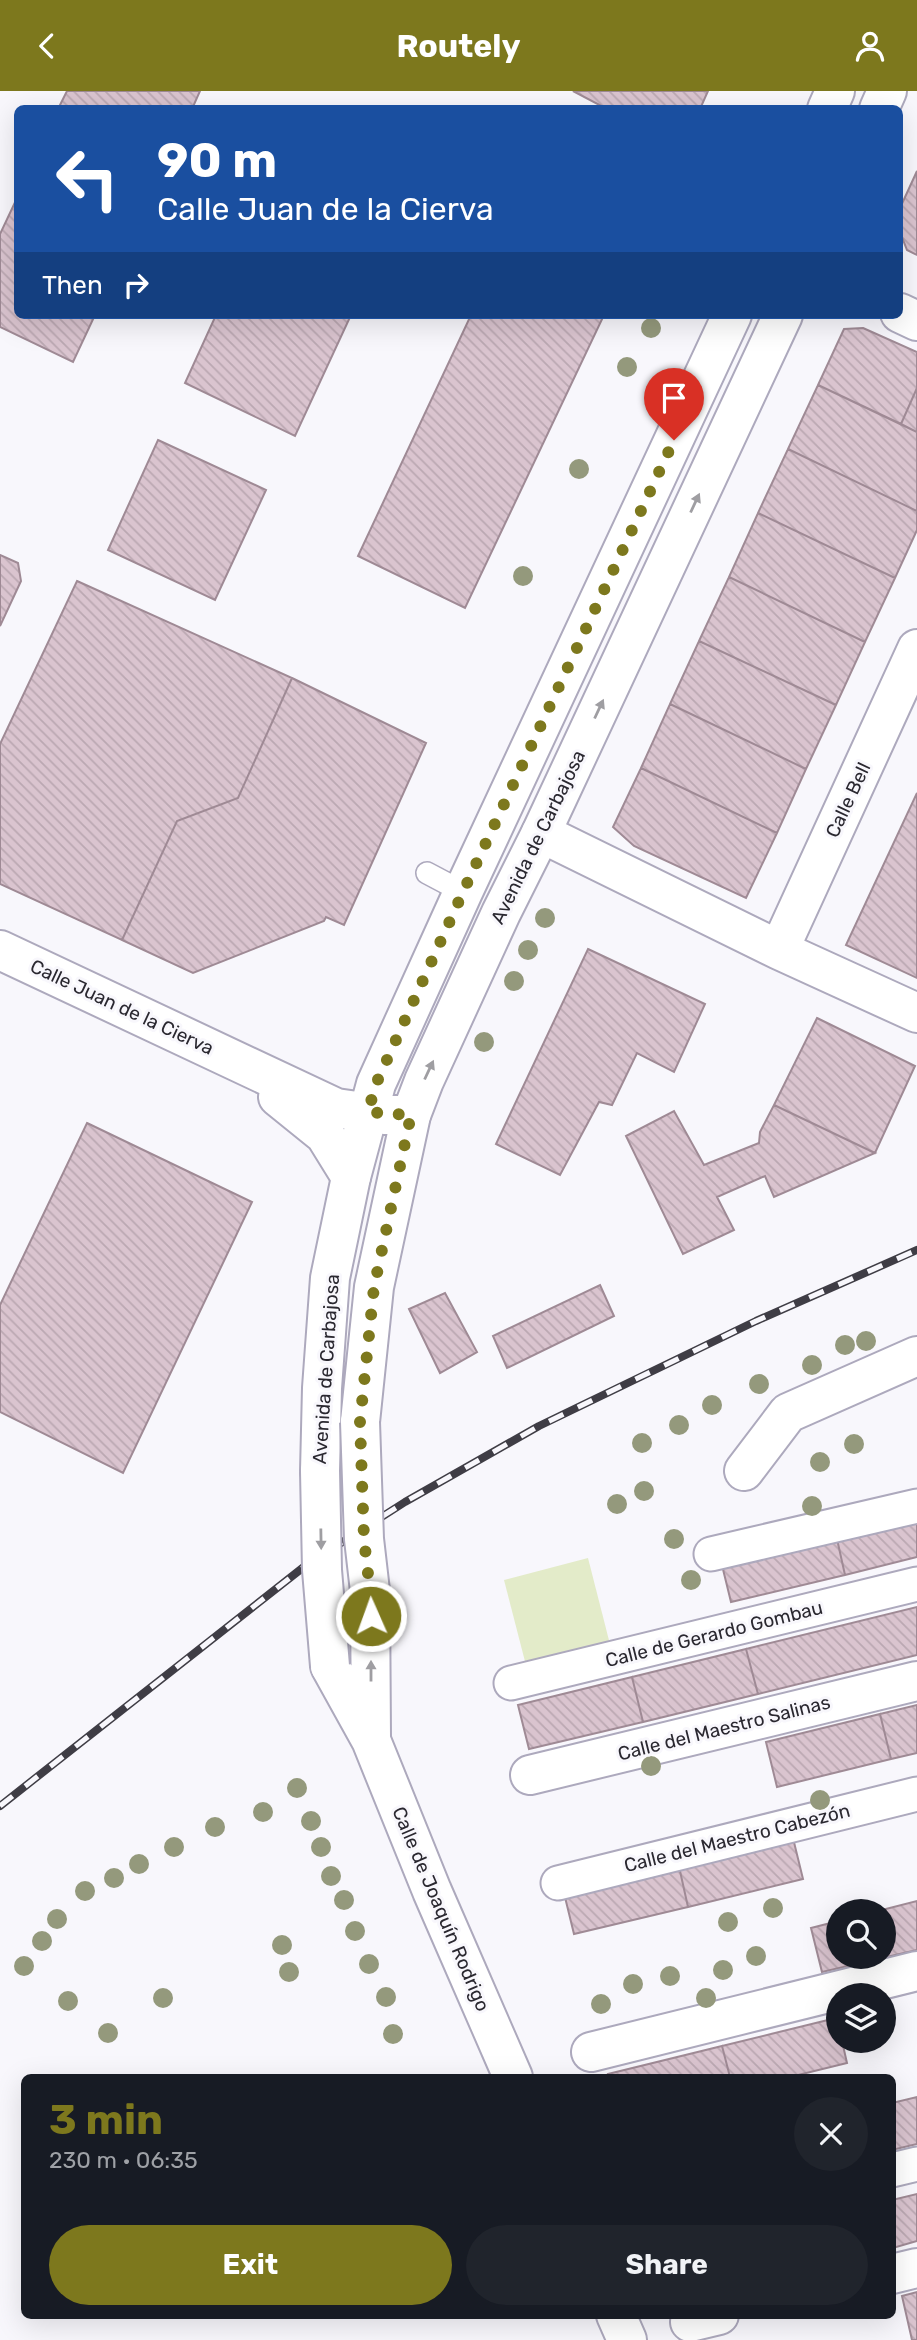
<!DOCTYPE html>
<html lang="en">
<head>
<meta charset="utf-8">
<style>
  body { margin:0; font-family:Rubik,sans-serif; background:#20242c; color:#f1f3f6; height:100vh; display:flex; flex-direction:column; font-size:26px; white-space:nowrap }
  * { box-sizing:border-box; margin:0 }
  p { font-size:23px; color:#9ea1a6 }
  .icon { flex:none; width:38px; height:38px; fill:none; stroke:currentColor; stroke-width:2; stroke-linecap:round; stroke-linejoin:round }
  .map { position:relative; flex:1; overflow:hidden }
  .sheet { position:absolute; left:21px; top:1983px; width:875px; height:245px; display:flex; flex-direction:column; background:#171b24; border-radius:10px; box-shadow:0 7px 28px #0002 }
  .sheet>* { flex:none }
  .top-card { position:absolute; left:14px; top:14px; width:889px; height:214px; border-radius:10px; box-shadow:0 7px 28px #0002; background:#1a4fa0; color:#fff; overflow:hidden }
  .fabs { position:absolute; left:826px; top:1808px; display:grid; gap:14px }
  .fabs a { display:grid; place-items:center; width:70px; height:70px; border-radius:50%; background:#171b24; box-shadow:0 7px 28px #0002; font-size:35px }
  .pin { position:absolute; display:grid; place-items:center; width:60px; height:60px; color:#fff; margin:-72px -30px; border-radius:50% 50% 50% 0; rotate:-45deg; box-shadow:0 0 7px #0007 }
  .pin .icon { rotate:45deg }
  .me { position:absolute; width:77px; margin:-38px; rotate:358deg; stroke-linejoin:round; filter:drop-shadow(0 0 5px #0008) }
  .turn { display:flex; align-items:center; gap:24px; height:147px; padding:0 28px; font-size:32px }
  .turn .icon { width:91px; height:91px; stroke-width:2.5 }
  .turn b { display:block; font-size:49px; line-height:60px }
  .then { display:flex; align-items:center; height:66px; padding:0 28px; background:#0003; gap:14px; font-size:26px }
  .round { display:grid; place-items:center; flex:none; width:74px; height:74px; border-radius:37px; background:#20242c }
  .headline { display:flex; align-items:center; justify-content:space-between; height:119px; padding:0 28px }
  h1 { font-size:42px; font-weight:700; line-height:52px; color:#7d781d }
  .cta { display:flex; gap:14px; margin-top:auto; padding:14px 28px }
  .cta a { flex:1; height:80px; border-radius:42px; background:#7d781d; color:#fff; font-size:28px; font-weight:700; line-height:80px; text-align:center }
  .cta a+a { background:#20242c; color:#f1f3f6 }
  header { display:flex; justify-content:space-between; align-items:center; height:91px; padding:0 28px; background:#7d781d; color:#fff; font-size:32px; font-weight:700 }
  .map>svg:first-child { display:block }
  .park { fill:#e3ebc9 }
  .building { fill:url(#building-back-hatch); stroke:#9f8a95; stroke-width:2 }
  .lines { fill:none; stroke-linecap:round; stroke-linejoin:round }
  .service-casing { stroke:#ada9bd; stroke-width:24 }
  .pedestrian-casing { stroke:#ada9bd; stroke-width:37 }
  .minor-casing { stroke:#ada9bd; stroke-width:42 }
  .primary-casing { stroke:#ada9bd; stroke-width:42 }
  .service { stroke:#fff; stroke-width:21 }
  .pedestrian { stroke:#fff; stroke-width:33 }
  .minor { stroke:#fff; stroke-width:38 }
  .primary { stroke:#fff; stroke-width:38 }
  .rail-casing { stroke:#3f3d45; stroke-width:8 }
  .rail { stroke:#f8f7fc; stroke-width:5; stroke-dasharray:16; stroke-linecap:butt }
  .primary-bridge-casing { stroke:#ada9bd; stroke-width:42; stroke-linecap:butt }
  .primary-bridge { stroke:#fff; stroke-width:38 }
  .tree { fill:#94997c }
  .oneway { fill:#9f9ea2 }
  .route { stroke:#7d781d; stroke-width:12; stroke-dasharray:0 21.6 }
  .labels { text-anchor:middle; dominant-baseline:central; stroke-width:6; stroke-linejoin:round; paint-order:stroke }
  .street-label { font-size:19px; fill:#2a2830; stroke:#f8f7fc }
</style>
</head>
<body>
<header><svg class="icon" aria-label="back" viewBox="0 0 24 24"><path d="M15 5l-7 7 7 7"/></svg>Routely<svg class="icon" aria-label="person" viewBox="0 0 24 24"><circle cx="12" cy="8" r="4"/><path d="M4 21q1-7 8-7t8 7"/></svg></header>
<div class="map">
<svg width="917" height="2249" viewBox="0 0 917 2249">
  <defs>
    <pattern id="building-back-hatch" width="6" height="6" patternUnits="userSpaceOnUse" patternTransform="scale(1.75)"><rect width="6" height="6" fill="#dac4cf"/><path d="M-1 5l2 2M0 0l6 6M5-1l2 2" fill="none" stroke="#bba8b2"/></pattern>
  </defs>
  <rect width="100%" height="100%" fill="#f8f7fc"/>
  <!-- park -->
  <path class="park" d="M588,1467L613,1565L529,1586L504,1489Z"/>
  <!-- building -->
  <path class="building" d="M67,0H200L192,18H58Z
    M573,0H708L700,18H607Z
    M917,80V164L907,159L900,141V117Z
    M18,105V224H95L73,271L0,236V143Z
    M216,224H351L295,345L185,292Z
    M471,224H604L465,517L358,465Z
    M863,237L917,261V297L901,333L818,294L844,238Z
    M818,294L917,341V420L788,358Z
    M917,297V341L901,333Z
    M158,349L266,399L215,509L108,459Z
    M788,358L917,420V439L895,487L758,422Z
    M758,422L895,487L865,551L729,486Z
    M0,464L18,472L21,490L0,535Z
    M729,486L865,551L836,614L699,550Z
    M77,490L292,587L238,707L177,730L122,849L0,793V653Z
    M699,550L836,614L806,678L670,613Z
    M292,587L426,652L344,834L326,826L324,830L193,882L122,849L177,730L238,707Z
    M670,613L806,678L777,742L641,677Z
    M641,677L777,742L746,807L634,755L613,736Z
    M917,702V887L846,854Z
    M588,858L705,913L674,981L637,962L612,1014L599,1011L560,1084L496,1053Z
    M817,927L915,975L875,1062L774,1014Z
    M774,1014L875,1062L774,1106L765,1085L717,1106L734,1139L683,1163L626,1045L674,1020L704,1074L759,1052L760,1041Z
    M87,1032L252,1111L123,1382L0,1321V1214Z
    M600,1194L614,1225L507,1277L493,1245Z
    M445,1202L477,1261L440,1282L409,1218Z
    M917,1418V1466L845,1484L835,1439Z
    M835,1439L845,1484L731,1511L720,1466Z
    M917,1516V1564L758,1603L746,1558Z
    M746,1558L758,1603L643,1631L632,1586Z
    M632,1586L643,1631L529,1658L518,1614Z
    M917,1614V1662L891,1668L880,1623Z
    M880,1623L891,1668L777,1696L766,1651Z
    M792,1743L803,1788L688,1816L678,1771Z
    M678,1771L688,1816L574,1843L563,1798Z
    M917,1810V1859L822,1881L811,1837L838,1830V1866H884V1820H878Z
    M836,1927L838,1950H842L847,1972L790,1986H730L722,1955Z
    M722,1955L730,1986H609L608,1983Z
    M917,2006V2053L892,2059V2012Z
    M917,2103V2150L893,2157L892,2109Z
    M917,2201V2249H912L902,2205Z"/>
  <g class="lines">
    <!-- service casing -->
    <g class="service-casing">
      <path id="service" d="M427,782L463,801"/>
    </g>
    <!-- pedestrian casing -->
    <g class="pedestrian-casing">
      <path id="pedestrian" d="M711,1463L917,1415
        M511,1592L917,1493
        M558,1792L917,1703
        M892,2079L917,2073"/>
    </g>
    <!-- minor casing -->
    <g class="minor-casing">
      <path id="minor" d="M900,222L917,230
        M541,742L779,859L917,922
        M0,859L336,1017L385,1024H411
        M779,859L917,558
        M278,1006L325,1044L351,1086
        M744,1380L788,1322L917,1265
        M530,1684L917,1590
        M591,1961L917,1880
        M892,2183L917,2177
        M690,2231L719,2224"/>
    </g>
    <!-- primary casing -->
    <g class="primary-casing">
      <path id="primary" d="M827,18L835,0
        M879,18L887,0
        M360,1331L374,1196L411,1024L424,990L501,822L541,742L783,224
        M320,1380L322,1297L330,1187L351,1086L376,993L463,801L732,224
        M370,1500L371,1646
        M330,1575L371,1649L432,1800L513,1986
        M616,2224L627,2249"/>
    </g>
    <!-- service -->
    <use href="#service" class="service"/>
    <!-- pedestrian -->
    <use href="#pedestrian" class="pedestrian"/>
    <!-- minor -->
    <use href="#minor" class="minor"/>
    <!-- primary -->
    <use href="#primary" class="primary"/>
    <!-- rail casing -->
    <g class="rail-casing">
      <path id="rail" d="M0,1715L305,1475L405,1411L539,1335L756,1230L917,1159"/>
    </g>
    <!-- rail -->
    <use href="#rail" class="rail"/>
    <!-- primary-bridge casing -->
    <g class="primary-bridge-casing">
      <path id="primary-bridge" d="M360,1331L364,1448L370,1500
        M320,1380L322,1479L330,1575"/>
    </g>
    <!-- primary-bridge -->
    <use href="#primary-bridge" class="primary-bridge"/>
  </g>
  <!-- trees -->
  <g class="tree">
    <circle cx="651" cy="237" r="10"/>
    <circle cx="627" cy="276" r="10"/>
    <circle cx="579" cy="378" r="10"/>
    <circle cx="523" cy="485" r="10"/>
    <circle cx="545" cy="827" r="10"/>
    <circle cx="528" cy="859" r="10"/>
    <circle cx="514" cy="890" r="10"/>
    <circle cx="484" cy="951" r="10"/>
    <circle cx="866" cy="1250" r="10"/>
    <circle cx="845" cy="1254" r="10"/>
    <circle cx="812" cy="1274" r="10"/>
    <circle cx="759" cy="1293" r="10"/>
    <circle cx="712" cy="1314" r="10"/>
    <circle cx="679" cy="1334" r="10"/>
    <circle cx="642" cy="1352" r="10"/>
    <circle cx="854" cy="1353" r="10"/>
    <circle cx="820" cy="1371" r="10"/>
    <circle cx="644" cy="1400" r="10"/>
    <circle cx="617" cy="1413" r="10"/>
    <circle cx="812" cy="1415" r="10"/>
    <circle cx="674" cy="1448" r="10"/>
    <circle cx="691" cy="1489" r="10"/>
    <circle cx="651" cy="1675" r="10"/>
    <circle cx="297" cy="1697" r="10"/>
    <circle cx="820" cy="1709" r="10"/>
    <circle cx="263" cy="1721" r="10"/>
    <circle cx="311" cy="1730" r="10"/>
    <circle cx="215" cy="1736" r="10"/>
    <circle cx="174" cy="1756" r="10"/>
    <circle cx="321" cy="1756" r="10"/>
    <circle cx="139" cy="1773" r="10"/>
    <circle cx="331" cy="1785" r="10"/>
    <circle cx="114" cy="1787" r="10"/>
    <circle cx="85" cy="1800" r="10"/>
    <circle cx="344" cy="1809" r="10"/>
    <circle cx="773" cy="1817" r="10"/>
    <circle cx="57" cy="1828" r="10"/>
    <circle cx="728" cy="1831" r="10"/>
    <circle cx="355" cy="1840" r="10"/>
    <circle cx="42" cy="1850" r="10"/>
    <circle cx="282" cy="1854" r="10"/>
    <circle cx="756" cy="1865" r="10"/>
    <circle cx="369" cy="1873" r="10"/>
    <circle cx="24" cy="1875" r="10"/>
    <circle cx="723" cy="1879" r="10"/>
    <circle cx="289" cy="1881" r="10"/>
    <circle cx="670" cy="1885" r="10"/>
    <circle cx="633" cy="1893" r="10"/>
    <circle cx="386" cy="1906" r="10"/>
    <circle cx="163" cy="1907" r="10"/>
    <circle cx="706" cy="1907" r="10"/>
    <circle cx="68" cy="1910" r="10"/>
    <circle cx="601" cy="1913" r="10"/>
    <circle cx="108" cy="1942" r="10"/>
    <circle cx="393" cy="1943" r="10"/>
  </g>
  <!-- one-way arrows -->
  <defs><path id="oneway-solid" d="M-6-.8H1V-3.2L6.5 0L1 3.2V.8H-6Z" transform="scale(1.75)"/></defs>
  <g class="oneway">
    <use href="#oneway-solid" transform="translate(695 412) rotate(-65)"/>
    <use href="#oneway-solid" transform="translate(599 618) rotate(-65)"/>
    <use href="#oneway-solid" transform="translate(429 979) rotate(-65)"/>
    <use href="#oneway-solid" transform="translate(321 1448) rotate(89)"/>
    <use href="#oneway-solid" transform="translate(371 1580) rotate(-90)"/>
  </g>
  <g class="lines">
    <!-- route -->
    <path class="route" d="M371,1525L370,1500L364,1448L360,1331L374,1196L411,1024L368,1021L376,993L463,801L674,349"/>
  </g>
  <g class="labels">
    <!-- street labels -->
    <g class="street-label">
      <text transform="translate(848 709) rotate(-65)">Calle Bell</text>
      <text transform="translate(538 746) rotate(-64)">Avenida de Carbajosa</text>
      <text transform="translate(122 916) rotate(25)">Calle Juan de la Cierva</text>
      <text transform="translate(326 1278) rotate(-86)">Avenida de Carbajosa</text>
      <text transform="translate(714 1543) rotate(-14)">Calle de Gerardo Gombau</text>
      <text transform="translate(724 1637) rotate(-14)">Calle del Maestro Salinas</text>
      <text transform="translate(737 1747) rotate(-14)">Calle del Maestro Cabezón</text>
      <text transform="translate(441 1818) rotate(67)">Calle de Joaquín Rodrigo</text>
    </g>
  </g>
</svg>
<div class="fabs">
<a><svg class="icon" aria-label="search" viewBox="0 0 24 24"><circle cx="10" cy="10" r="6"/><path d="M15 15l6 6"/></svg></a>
<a><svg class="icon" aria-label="layers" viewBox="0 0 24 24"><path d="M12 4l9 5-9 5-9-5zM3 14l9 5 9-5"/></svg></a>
</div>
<div class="pin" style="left:674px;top:349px;background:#d93025"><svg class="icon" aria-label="arrive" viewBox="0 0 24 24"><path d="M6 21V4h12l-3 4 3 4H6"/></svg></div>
<svg class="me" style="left:371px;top:1525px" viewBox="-20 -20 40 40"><circle r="17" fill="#7d781d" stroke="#fff" stroke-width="3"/><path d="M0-11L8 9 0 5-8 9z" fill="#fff"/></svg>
<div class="top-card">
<div class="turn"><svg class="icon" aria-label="left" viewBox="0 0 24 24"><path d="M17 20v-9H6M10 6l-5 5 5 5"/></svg><div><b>90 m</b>Calle Juan de la Cierva</div></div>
<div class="then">Then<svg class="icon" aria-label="right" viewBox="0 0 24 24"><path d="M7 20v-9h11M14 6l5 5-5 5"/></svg></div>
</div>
<section class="sheet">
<div class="headline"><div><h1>3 min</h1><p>230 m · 06:35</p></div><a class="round"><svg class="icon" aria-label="close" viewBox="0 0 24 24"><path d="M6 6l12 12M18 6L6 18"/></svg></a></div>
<div class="cta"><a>Exit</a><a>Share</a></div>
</section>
</div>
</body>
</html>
